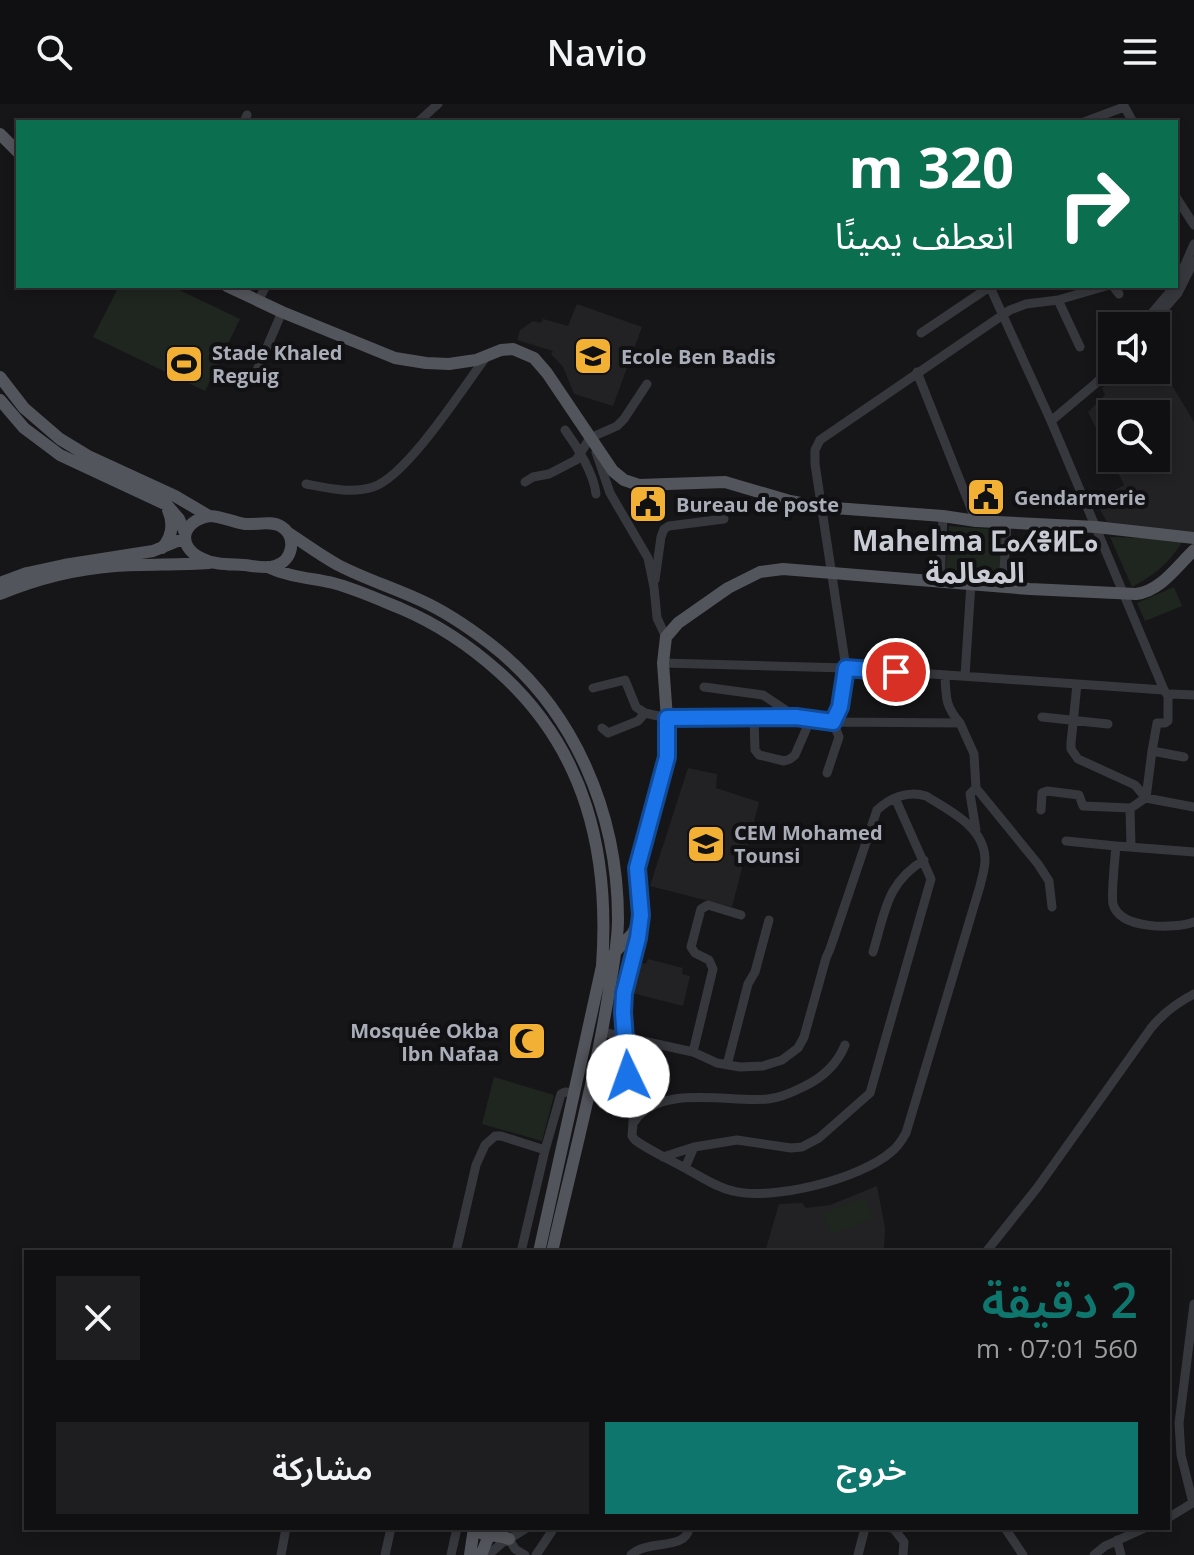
<!DOCTYPE html>
<html lang="ar">
<head>
<meta charset="utf-8">
<style>
  body { margin:0; font-family:"Open Sans","Noto Sans Arabic","Noto Sans Tifinagh",sans-serif; background:#1e1e20; color:#f1f3f6; direction:rtl; height:100vh; display:flex; flex-direction:column; font-size:30px; white-space:nowrap }
  * { box-sizing:border-box; margin:0 }
  p { font-size:26px; color:#9c9d9f }
  .icon { flex:none; width:44px; height:44px; fill:none; stroke:currentColor; stroke-width:2; stroke-linecap:round; stroke-linejoin:round }
  .map { position:relative; flex:1; overflow:hidden; direction:ltr }
  .sheet { position:absolute; left:24px; top:1146px; width:1146px; height:280px; display:flex; flex-direction:column; background:#101012; border-radius:0px; box-shadow:0 4px 12px #0003,0 0 0 2px #303032; direction:rtl }
  .sheet>* { flex:none }
  .top-card { position:absolute; left:16px; top:16px; width:1162px; height:168px; border-radius:0px; box-shadow:0 4px 12px #0003,0 0 0 2px #303032; direction:rtl; background:#0b6e4f; color:#fff; overflow:hidden }
  .controls { position:absolute; left:1098px; top:208px; display:grid; gap:16px }
  .controls a { display:grid; place-items:center; width:72px; height:72px; border-radius:0px; background:#101012; box-shadow:0 4px 12px #0003,0 0 0 2px #303032; font-size:40px }
  .pin { position:absolute; display:grid; place-items:center; width:68px; height:68px; color:#fff; margin:-34px; border:4px solid #fff; border-radius:50%; box-shadow:0 2px 8px #0007 }
  .me { position:absolute; width:88px; margin:-44px; rotate:357deg; stroke-linejoin:round; filter:drop-shadow(0 0 6px #0008) }
  .turn { display:flex; align-items:center; gap:28px; height:168px; padding:0 32px; font-size:36px }
  .turn .icon { width:104px; height:104px; stroke-width:2.5 }
  .turn b { display:block; font-size:56px; line-height:68px }
  .round { display:grid; place-items:center; flex:none; width:84px; height:84px; border-radius:0px; background:#1e1e20 }
  .summary { display:flex; align-items:center; justify-content:space-between; height:136px; padding:0 32px }
  h1 { font-size:48px; font-weight:600; line-height:60px; color:#0f766e }
  .action { display:flex; gap:16px; margin-top:auto; padding:16px 32px }
  .action a { flex:1; height:92px; border-radius:0px; background:#0f766e; color:#fff; font-size:32px; font-weight:600; line-height:92px; text-align:center }
  .action a+a { background:#1e1e20; color:#f1f3f6 }
  header { display:flex; justify-content:space-between; align-items:center; height:104px; padding:0 32px; background:#101012; font-size:36px; font-weight:600 }
  .map>svg:first-child { display:block }
  .built { fill:#222225; fill-rule:evenodd }
  .green { fill:#1e261f }
  .lines { fill:none; stroke-linecap:round; stroke-linejoin:round }
  .minor { stroke:#37383d; stroke-width:9 }
  .major { stroke:#53555c; stroke-width:12 }
  .route-casing { stroke:#114b97; stroke-width:20 }
  .route { stroke:#1a73e8; stroke-width:14 }
  .labels { text-anchor:middle; dominant-baseline:central; stroke-width:8; stroke-linejoin:round; paint-order:stroke }
  .poi-label { font-size:20px; font-weight:bold; fill:#a8adb8; stroke:#111113; text-anchor:start }
  .district-label { font-size:28px; font-weight:bold; fill:#c9ccd4; stroke:#111113 }
</style>
</head>
<body>
<header><svg class="icon" aria-label="menu" viewBox="0 0 24 24"><path d="M4 6h16M4 12h16M4 18h16"/></svg>Navio<svg class="icon" aria-label="search" viewBox="0 0 24 24"><circle cx="10" cy="10" r="6"/><path d="M15 15l6 6"/></svg></header>
<div class="map">
<svg width="1194" height="1451" viewBox="0 0 1194 1451">
  <rect width="100%" height="100%" fill="#161618"/>
  <!-- built -->
  <path class="built" d="M577,200L642,223L613,302L574,290L563,263L551,250L553,247L517,236L520,226L533,217L541,219L543,215L568,222Z
    M1126,266H1129L1132,272L1165,270L1194,318V430L1107,418L1095,397L1124,381L1088,308L1105,291L1102,284ZM1112,310H1156V354H1112Z
    M688,664L717,670L716,684L759,698L732,803L650,782Z
    M648,855L683,864L682,870L690,872L683,902L628,888L635,857L646,860Z
    M877,1082L885,1124L884,1148H765L779,1100L802,1099L806,1104L830,1101Z"/>
  <!-- green -->
  <path class="green" d="M119,182H171L240,215L205,287L93,233Z
    M949,422L1003,426L999,479L945,474Z
    M1110,433L1180,435L1181,440C1168,460 1153,472 1132,483Z
    M1174,483L1182,502L1145,517L1137,499Z
    M494,973L554,991L542,1037L482,1020Z
    M864,1093L874,1114L832,1131L823,1110Z"/>
  <g class="lines">
    <!-- minor -->
    <path class="minor" d="M1123,0L1133,18
      M244,18L247,11
      M418,18L438,0
      M1084,18L1124,3
      M1176,93L1194,121
      M1176,181L1194,140
      M1113,182L1119,190
      M990,183L1051,317L1164,586L1168,592
      M1058,196L1080,243
      M258,197L266,182
      M1141,222L1175,182
      M1149,222L1178,189L1194,157
      M921,229L991,182
      M917,268L976,417
      M255,271L282,208
      M1051,317L1095,280L1112,262
      M565,326C577,342 594,370 596,390
      M596,348L610,389L648,454L654,483L657,514L666,533
      M525,378L533,373L549,370L576,356L590,334L617,322L624,315L647,280
      M306,380C327,384 352,390 373,383C407,372 463,284 486,253
      M655,476L661,433L664,425L669,422L724,415
      M940,478L943,412
      M1003,482L1007,418
      M663,559L846,564L1164,586
      M945,571C946,593 945,602 960,619
      M965,572L971,479
      M1077,580L1071,639V645L1078,655L1135,681L1146,694L1194,703
      M704,583L763,591L796,613
      M593,584L625,576L636,603L645,609
      M1042,613L1108,620
      M754,614H811
      M602,624L608,629L638,617L645,609L667,614H754L755,646L759,651L784,657L790,655L795,651L811,614L833,618L960,619L974,650L976,684L1038,760L1049,777L1052,803
      M1152,647L1157,619H1165L1168,617V592L1171,590L1194,591
      M827,669L839,633L833,618L840,603L846,564L815,360V346L820,336L1010,206L1026,200L1058,196L1106,182
      M976,684L970,690L976,726
      M1041,706L1042,689L1047,687L1079,691L1083,702L1130,704
      M1066,737L1116,742
      M1131,742L1130,704C1136,702 1139,697 1146,694L1152,647L1184,653
      M1194,748L1116,742C1115,754 1111,791 1113,800C1120,826 1175,825 1194,818
      M873,848C885,809 886,779 924,756
      M602,928L693,948L717,959L740,963L763,962L782,956L798,944L804,933L826,854L830,845L877,706C890,694 908,686 926,692C950,707 985,723 985,756C985,765 982,773 980,782L906,1029C902,1036 898,1043 891,1048C860,1075 773,1097 733,1087C715,1083 700,1072 683,1063C667,1054 650,1047 635,1036L632,1032L634,1004L628,972L623,909L624,889L638,834L639,822
      M693,948L713,865L709,856L695,849L691,843L701,805L708,801L741,811
      M727,961L748,880L755,868L769,816
      M634,1018C659,979 729,999 768,995C780,994 791,989 803,983C822,974 837,961 845,941
      M694,1043L737,1036L791,1044L802,1043L819,1034L870,989L931,775L895,694
      M663,1053L694,1043L685,1064
      M456,1148L476,1061L485,1041L495,1032H501L545,1046
      M521,1148L545,1046L561,990L565,988L575,989
      M986,1148L1037,1084L1151,924C1163,909 1177,899 1194,890
      M1193,1399L1181,1351L1179,1319L1194,1200
      M1168,1414L1194,1398
      M890,1424L894,1425L904,1438L903,1451
      M1005,1424L1023,1451
      M509,1435L515,1445L525,1451
      M1117,1436L1121,1451
      M281,1451L286,1424
      M385,1451L391,1424
      M451,1451L457,1424
      M488,1451L502,1439L527,1424
      M536,1451L554,1424
      M631,1451C647,1435 686,1447 689,1424
      M858,1451L865,1424
      M1094,1451L1105,1442L1145,1424"/>
    <!-- major -->
    <path class="major" d="M0,30L18,48
      M227,182L282,208L395,254L426,259L449,260L476,256L501,246L513,245L534,254L547,269L613,367L624,376L639,381L725,378L790,397L821,403L943,412L976,417L1096,423L1194,434
      M0,273L24,304L60,335L88,352L175,392L209,412
      M0,296L24,324L60,351L167,401L179,415L185,429
      M209,412C221,412 232,418 245,420C257,421 272,416 282,423C297,433 293,457 275,462C266,465 254,462 244,461C229,460 214,461 201,454C176,442 182,417 209,412Z
      M287,428C304,439 320,451 338,461C365,475 394,484 422,497C446,508 468,523 489,539C574,604 618,709 618,815C618,841 612,867 608,893C594,979 571,1063 552,1148
      M162,444C172,433 174,420 168,406
      M268,463C289,473 311,474 333,479C356,485 380,496 402,505C437,520 470,542 499,568C586,646 610,749 602,862L539,1148
      M0,479L27,469L64,461L153,447L185,434
      M0,490C36,475 76,465 115,462C146,460 178,461 209,459
      M602,862L633,829L641,811L637,764L667,653V614L663,559L666,533L678,519L728,484L760,468L783,465L1030,485L1136,490C1161,487 1177,462 1194,446
      M474,1424C483,1434 497,1430 509,1435
      M470,1451L474,1424
      M481,1451L492,1424"/>
  </g>
  <g class="lines">
    <!-- route casing -->
    <g class="route-casing">
      <path id="route" d="M628,972L623,909L624,889L638,834L641,811L637,764L667,653V614L796,613L833,618L840,603L846,564L896,568"/>
    </g>
    <!-- route -->
    <use href="#route" class="route"/>
  </g>
  <!-- icons -->
  <defs>
    <g id="school-square" transform="scale(2)"><rect x="-9" y="-9" width="18" height="18" rx="4" fill="#f2b134" stroke="#111113"/><path d="M0-5L7-2L0 1L-7-2ZM-4 1L0 2.5L4 1V4Q0 6-4 4Z" fill="#111"/></g>
    <g id="stadium-square" transform="scale(2)"><rect x="-9" y="-9" width="18" height="18" rx="4" fill="#f2b134" stroke="#111113"/><path d="M0-5a6.5 5 0 1 0 0 10a6.5 5 0 1 0 0-10ZM-3.5-1.8h7v3.6h-7Z" fill="#111"/></g>
    <g id="civic-square" transform="scale(2)"><rect x="-9" y="-9" width="18" height="18" rx="4" fill="#f2b134" stroke="#111113"/><path d="M-.6-6.5H3V-4.5H.6V-3L4-1V1h2V6H-6V1h2V-1L-.6-3ZM-1.2 2.5V6h2.4V2.5Z" fill="#111"/></g>
    <g id="mosque-square" transform="scale(2)"><rect x="-9" y="-9" width="18" height="18" rx="4" fill="#f2b134" stroke="#111113"/><path d="M3.5-4.9A6 6 0 1 0 3.5 4.9A5 5 0 1 1 3.5-4.9Z" fill="#111"/></g>
  </defs>
  <g fill-rule="evenodd">
    <use href="#school-square" x="593" y="252"/>
    <use href="#stadium-square" x="184" y="260"/>
    <use href="#civic-square" x="986" y="393"/>
    <use href="#civic-square" x="648" y="400"/>
    <use href="#school-square" x="706" y="740"/>
    <use href="#mosque-square" x="527" y="937"/>
  </g>
  <g class="labels">
    <!-- poi labels -->
    <g class="poi-label">
      <text x="212" y="248">Stade Khaled<tspan x="212" dy="23">Reguig</tspan></text>
      <text x="621" y="252">Ecole Ben Badis</text>
      <text x="1014" y="393">Gendarmerie</text>
      <text x="676" y="400">Bureau de poste</text>
      <text x="734" y="728">CEM Mohamed<tspan x="734" dy="23">Tounsi</tspan></text>
      <text x="499" y="926" text-anchor="end">Mosquée Okba<tspan x="499" dy="23">Ibn Nafaa</tspan></text>
    </g>
    <!-- district labels -->
    <g class="district-label">
      <text x="975" y="436">Mahelma ⵎⴰⵃⴻⵍⵎⴰ<tspan x="975" dy="32">المعالمة</tspan></text>
    </g>
  </g>
</svg>
<div class="controls">
<a><svg class="icon" aria-label="sound" viewBox="0 0 24 24"><path d="M4 9h4l5-4v14l-5-4H4zM17 9q2 3 0 6"/></svg></a>
<a><svg class="icon" aria-label="search" viewBox="0 0 24 24"><circle cx="10" cy="10" r="6"/><path d="M15 15l6 6"/></svg></a>
</div>
<div class="pin" style="left:896px;top:568px;background:#d93025"><svg class="icon" aria-label="arrive" viewBox="0 0 24 24"><path d="M6 21V4h12l-3 4 3 4H6"/></svg></div>
<svg class="me" style="left:628px;top:972px" viewBox="-20 -20 40 40"><circle r="19" fill="#fff"/><path d="M0-13L10 11 0 6-10 11z" fill="#1a73e8"/></svg>
<div class="top-card">
<div class="turn"><svg class="icon" aria-label="right" viewBox="0 0 24 24"><path d="M7 20v-9h11M14 6l5 5-5 5"/></svg><div><b>320 m</b>انعطف يمينًا</div></div>
</div>
<section class="sheet">
<div class="summary"><div><h1>2 دقيقة</h1><p>560 m · 07:01</p></div><a class="round"><svg class="icon" aria-label="close" viewBox="0 0 24 24"><path d="M6 6l12 12M18 6L6 18"/></svg></a></div>
<div class="action"><a>خروج</a><a>مشاركة</a></div>
</section>
</div>
</body>
</html>
